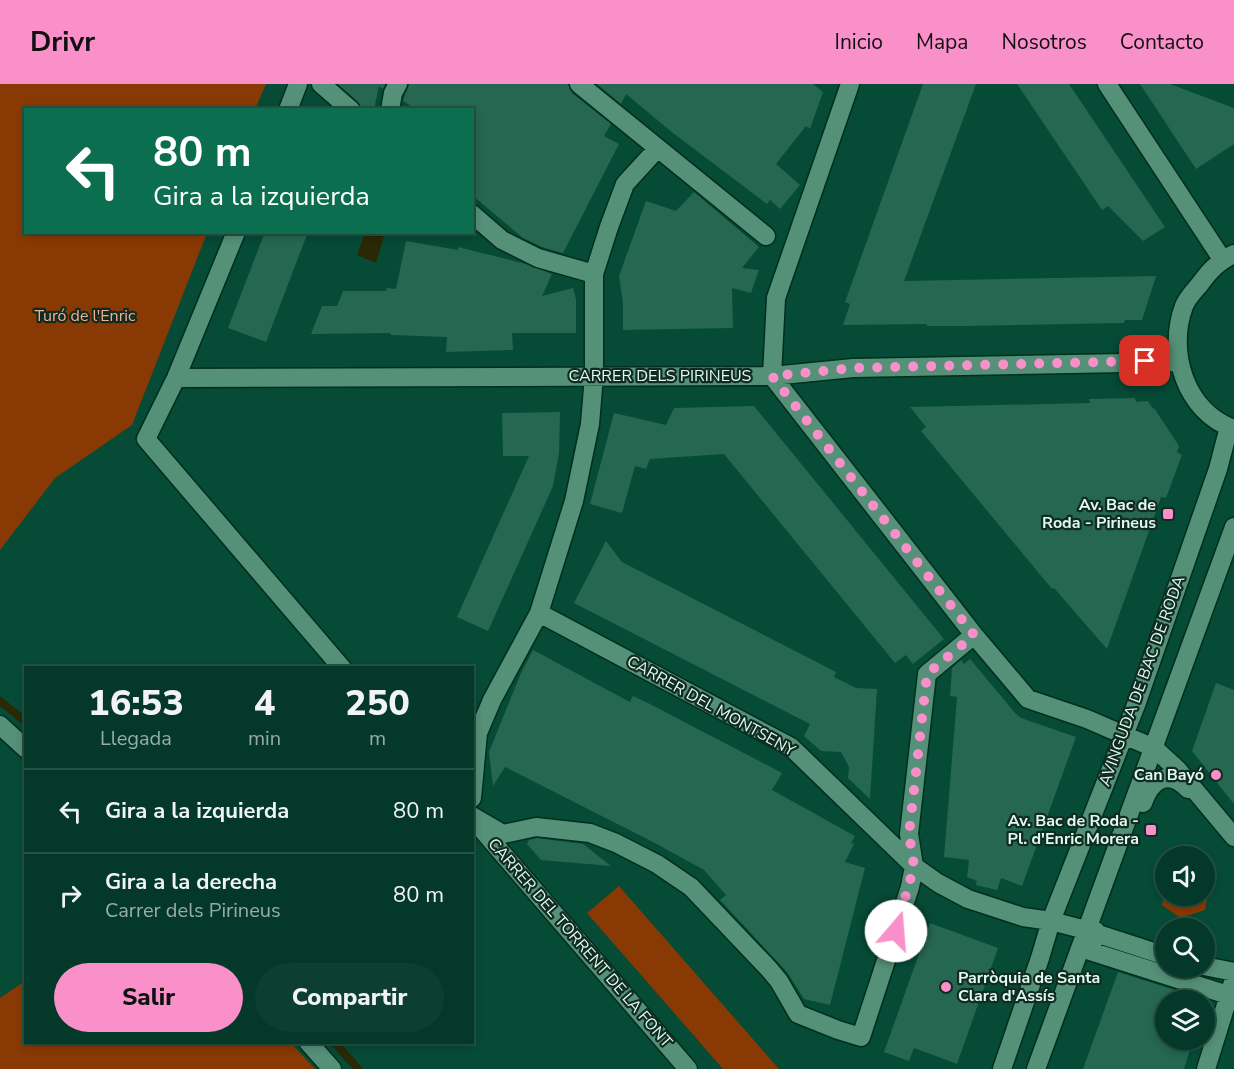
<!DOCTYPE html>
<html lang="es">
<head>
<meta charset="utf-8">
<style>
  body { margin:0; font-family:"Nunito Sans",sans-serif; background:#0d3f30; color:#f1f3f6; height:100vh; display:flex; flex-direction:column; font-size:22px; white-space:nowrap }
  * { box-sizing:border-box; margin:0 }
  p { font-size:20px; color:#97aca8 }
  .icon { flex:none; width:33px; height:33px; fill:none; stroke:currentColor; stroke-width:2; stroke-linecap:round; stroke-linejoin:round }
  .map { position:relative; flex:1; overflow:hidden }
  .drawer { position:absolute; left:24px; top:582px; width:450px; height:378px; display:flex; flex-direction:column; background:#043828; border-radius:0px; box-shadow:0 3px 9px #0003,0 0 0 2px #255245 }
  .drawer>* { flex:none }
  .banner { position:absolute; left:24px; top:24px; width:450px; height:126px; border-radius:0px; box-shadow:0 3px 9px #0003,0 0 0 2px #255245; background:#0b6e4f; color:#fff; overflow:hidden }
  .controls { position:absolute; left:1155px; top:762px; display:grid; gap:12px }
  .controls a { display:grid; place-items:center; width:60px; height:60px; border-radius:50%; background:#043828; box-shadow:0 3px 9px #0003,0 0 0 2px #255245; font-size:30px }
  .pin { position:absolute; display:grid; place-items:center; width:51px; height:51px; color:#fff; margin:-26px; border-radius:12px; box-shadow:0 3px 9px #0006 }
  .me { position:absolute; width:66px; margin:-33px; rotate:18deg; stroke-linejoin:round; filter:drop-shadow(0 0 4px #0008) }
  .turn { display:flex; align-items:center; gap:21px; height:126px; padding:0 30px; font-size:27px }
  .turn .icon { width:78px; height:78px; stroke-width:2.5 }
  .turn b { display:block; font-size:42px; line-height:51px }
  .eta { display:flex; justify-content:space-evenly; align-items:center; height:102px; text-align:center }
  .eta b { font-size:36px; font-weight:800; line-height:42px }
  .primary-button { display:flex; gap:12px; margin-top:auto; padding:12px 30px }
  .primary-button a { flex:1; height:69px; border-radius:36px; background:#f990ca; color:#111; font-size:24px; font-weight:800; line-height:69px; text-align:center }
  .primary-button a+a { background:#0d3f30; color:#f1f3f6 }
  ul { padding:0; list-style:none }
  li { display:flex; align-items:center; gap:18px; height:84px; padding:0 30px; border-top:2px solid #255245 }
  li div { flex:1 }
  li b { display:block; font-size:22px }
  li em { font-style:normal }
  header { display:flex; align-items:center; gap:36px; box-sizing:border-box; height:84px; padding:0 30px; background:#f990ca; color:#111 }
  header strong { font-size:28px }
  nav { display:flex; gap:33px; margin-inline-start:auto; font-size:21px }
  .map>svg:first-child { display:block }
  .green { fill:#893903 }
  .water { fill:#2a2805 }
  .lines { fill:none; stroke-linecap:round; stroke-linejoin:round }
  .stream { stroke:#2a2805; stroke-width:8 }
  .building { fill:#256750 }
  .street-casing { stroke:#002e1f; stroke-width:21 }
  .street { stroke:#559078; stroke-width:18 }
  .route { stroke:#f990ca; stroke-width:10; stroke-dasharray:0 18 }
  .poi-dot { fill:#f990ca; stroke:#122b22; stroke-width:2 }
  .labels { text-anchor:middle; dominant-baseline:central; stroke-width:4.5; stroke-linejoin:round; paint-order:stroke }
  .park-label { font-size:16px; fill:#f6af8d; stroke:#122b22 }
  .street-label { font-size:16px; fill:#defcef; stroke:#122b22 }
  .poi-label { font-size:16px; font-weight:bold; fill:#defcef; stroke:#122b22; text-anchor:end }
</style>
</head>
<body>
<header>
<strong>Drivr</strong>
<nav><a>Inicio</a><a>Mapa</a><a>Nosotros</a><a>Contacto</a></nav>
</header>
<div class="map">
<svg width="1234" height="985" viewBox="0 0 1234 985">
  <rect width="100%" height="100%" fill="#064b36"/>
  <!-- green -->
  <path class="green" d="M0,0H266L255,25L26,26V148L207,149L132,341L55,394L0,466Z
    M1205,790L1210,800L1205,826L1180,834L1162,821L1165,809L1166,812H1204Z
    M619,802L779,985H723L587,829Z
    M25,897L26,958L291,959L315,985H0V914Z"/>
  <!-- water -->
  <path class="water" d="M365,149H385L376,179L357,171Z"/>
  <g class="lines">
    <!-- stream -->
    <path class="stream" d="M0,617L26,638
      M334,958L358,985"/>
  </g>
  <!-- building -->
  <path class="building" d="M338,0H385L383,5L379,2L374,26H362L358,18Z
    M409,0H568L572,9L611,40L604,52L619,60L563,169L542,163L523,154L472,111V26H417L403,17Z
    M597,0H813L823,8L810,45L806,42L776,80L800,101L780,125L770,116L767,120L673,49L626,10L621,20Z
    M923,0H976L904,197L1156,192L1142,236H1125L1124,239L967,242H927V240L843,241L850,220L845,218Z
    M1017,0H1069L1165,143L1143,157L1108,122L1102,126Z
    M1140,0H1170L1234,24V60L1196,85Z
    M694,108L759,163L742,184L759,186L751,209L732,204L733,244L623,246V219L619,192L646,117L676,127Z
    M265,148H308L266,258L228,244Z
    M406,157L458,166V163L526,180L552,190L542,212L573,204L576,215V249H512L513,266L446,268L447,253L391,251L390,249L311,250L322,222H337L343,207H386L387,204L396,205Z
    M1135,314L1136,318L1148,317L1153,325L1154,324L1179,362L1177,368L1182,371L1166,414L1161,413L1107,565L1054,504L1052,505L921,347L926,343L910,323L1090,319L1089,315Z
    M754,322L944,555L913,580L906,571L895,579L724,370L650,375L646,385L635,382L622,429L590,420L614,329L666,341L674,324Z
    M560,328L559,369L553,402L488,547L457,533L529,372H503L502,329Z
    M606,457L622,478L836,588L834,593L856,604L877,605L870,715L848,694L849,683L841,668L821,667L804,652L810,640L574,519Z
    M533,566L630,618L633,612L648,619L782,689L772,706L855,752L851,759L854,760L845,778L865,784L830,921L804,915L787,888L720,816L726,811L704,786L653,758L505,683L493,702L489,668L521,589Z
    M970,575L1016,630L1021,634L1076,653L1022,802L1001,794L997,806L976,801L977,797L967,793L969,776L944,773L957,613L950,612L952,584L961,576L964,580Z
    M1216,599L1234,606V720L1192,667Z
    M537,754L583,760L611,782L541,776L527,760L529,756Z
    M930,839L998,864L957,980L914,964L909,977L884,968Z
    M1118,888L1206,916L1204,919V916H1166V956H1193L1184,985H1083Z"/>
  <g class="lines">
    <!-- street casing -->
    <g class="street-casing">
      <path id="street" d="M321,0L351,26
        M579,0L766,152
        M850,0L776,214L772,292L974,551L1028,615L1087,635L1154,664L1178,686L1234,753
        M1107,0L1222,175
        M288,26L298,0
        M390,26L393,9L398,0
        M472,130L502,156L538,174L594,190
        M236,148L176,294L146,355L342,584
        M1234,170C1219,177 1210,186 1200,200C1195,206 1187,214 1184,222C1167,267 1185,328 1234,345
        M176,294L772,292L853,284L1179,278
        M539,529L791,663L914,782L938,799L968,815L1023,833L1051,837L1086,846L1166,872
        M0,641L26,665
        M472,714L478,649L492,616L539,529L574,417L590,340L594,292V190L609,143L625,100L657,65
        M1143,719C1151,696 1168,684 1188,705
        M472,732L503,750L536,743L590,749L616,759L657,780L691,803L769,885L779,897L798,930L838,946L861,953L910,803L914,782L909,750L927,590L974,551
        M478,741L688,985
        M1096,847L1090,867L1234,913
        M1204,882L1234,888
        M308,958L332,985
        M1002,985L1040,874L1051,837L1136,621L1218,385L1229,343
        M1036,985L1234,443
        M1206,985L1234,895"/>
    </g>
    <!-- street -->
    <use href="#street" class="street"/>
  </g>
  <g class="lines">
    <!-- route -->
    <path class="route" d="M896,847L914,782L909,750L927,590L974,551L772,292L853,284L1145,277"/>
  </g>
  <!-- markers -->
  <g class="poi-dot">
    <rect x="1162" y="424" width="12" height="12" rx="3"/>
    <circle cx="1216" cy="691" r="6"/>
    <rect x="1145" y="740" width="12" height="12" rx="3"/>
    <circle cx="946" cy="903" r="6"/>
  </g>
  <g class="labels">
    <!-- park labels -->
    <g class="park-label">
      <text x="85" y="232">Turó de l'Enric</text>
    </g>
    <!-- street labels -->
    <g class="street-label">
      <text x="660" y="292">CARRER DELS PIRINEUS</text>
      <text transform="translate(1142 597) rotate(-70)">AVINGUDA DE BAC DE RODA</text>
      <text transform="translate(711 622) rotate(29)">CARRER DEL MONTSENY</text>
      <text transform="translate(580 859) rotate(49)">CARRER DEL TORRENT DE LA FONT</text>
    </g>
    <!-- poi labels -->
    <g class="poi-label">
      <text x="1156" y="421">Av. Bac de<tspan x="1156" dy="18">Roda - Pirineus</tspan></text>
      <text x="1204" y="691">Can Bayó</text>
      <text x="1139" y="737">Av. Bac de Roda -<tspan x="1139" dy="18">Pl. d'Enric Morera</tspan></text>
      <text x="958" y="894" text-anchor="start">Parròquia de Santa<tspan x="958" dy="18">Clara d'Assís</tspan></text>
    </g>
  </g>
</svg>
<div class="controls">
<a><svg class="icon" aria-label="sound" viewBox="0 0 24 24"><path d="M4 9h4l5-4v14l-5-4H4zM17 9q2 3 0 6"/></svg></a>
<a><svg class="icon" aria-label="search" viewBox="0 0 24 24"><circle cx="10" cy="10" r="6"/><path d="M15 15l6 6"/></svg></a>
<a><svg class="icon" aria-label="layers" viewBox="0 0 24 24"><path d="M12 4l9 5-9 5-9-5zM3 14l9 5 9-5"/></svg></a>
</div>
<div class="pin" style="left:1145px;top:277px;background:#d93025"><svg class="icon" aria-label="arrive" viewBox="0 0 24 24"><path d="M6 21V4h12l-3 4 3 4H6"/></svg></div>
<svg class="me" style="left:896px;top:847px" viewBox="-20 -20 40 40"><circle r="19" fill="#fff"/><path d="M0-13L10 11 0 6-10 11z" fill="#f990ca"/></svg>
<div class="banner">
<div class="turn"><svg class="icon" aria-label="left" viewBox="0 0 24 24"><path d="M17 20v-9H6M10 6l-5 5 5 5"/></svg><div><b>80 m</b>Gira a la izquierda</div></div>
</div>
<section class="drawer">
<div class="eta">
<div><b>16:53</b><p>Llegada</p></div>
<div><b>4</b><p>min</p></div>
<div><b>250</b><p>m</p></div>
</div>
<ul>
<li><svg class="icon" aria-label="left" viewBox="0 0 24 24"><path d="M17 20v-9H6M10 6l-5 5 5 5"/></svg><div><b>Gira a la izquierda</b></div><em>80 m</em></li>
<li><svg class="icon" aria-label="right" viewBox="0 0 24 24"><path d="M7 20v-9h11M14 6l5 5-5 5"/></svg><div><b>Gira a la derecha</b><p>Carrer dels Pirineus</p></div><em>80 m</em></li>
</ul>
<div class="primary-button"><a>Salir</a><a>Compartir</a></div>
</section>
</div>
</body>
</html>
